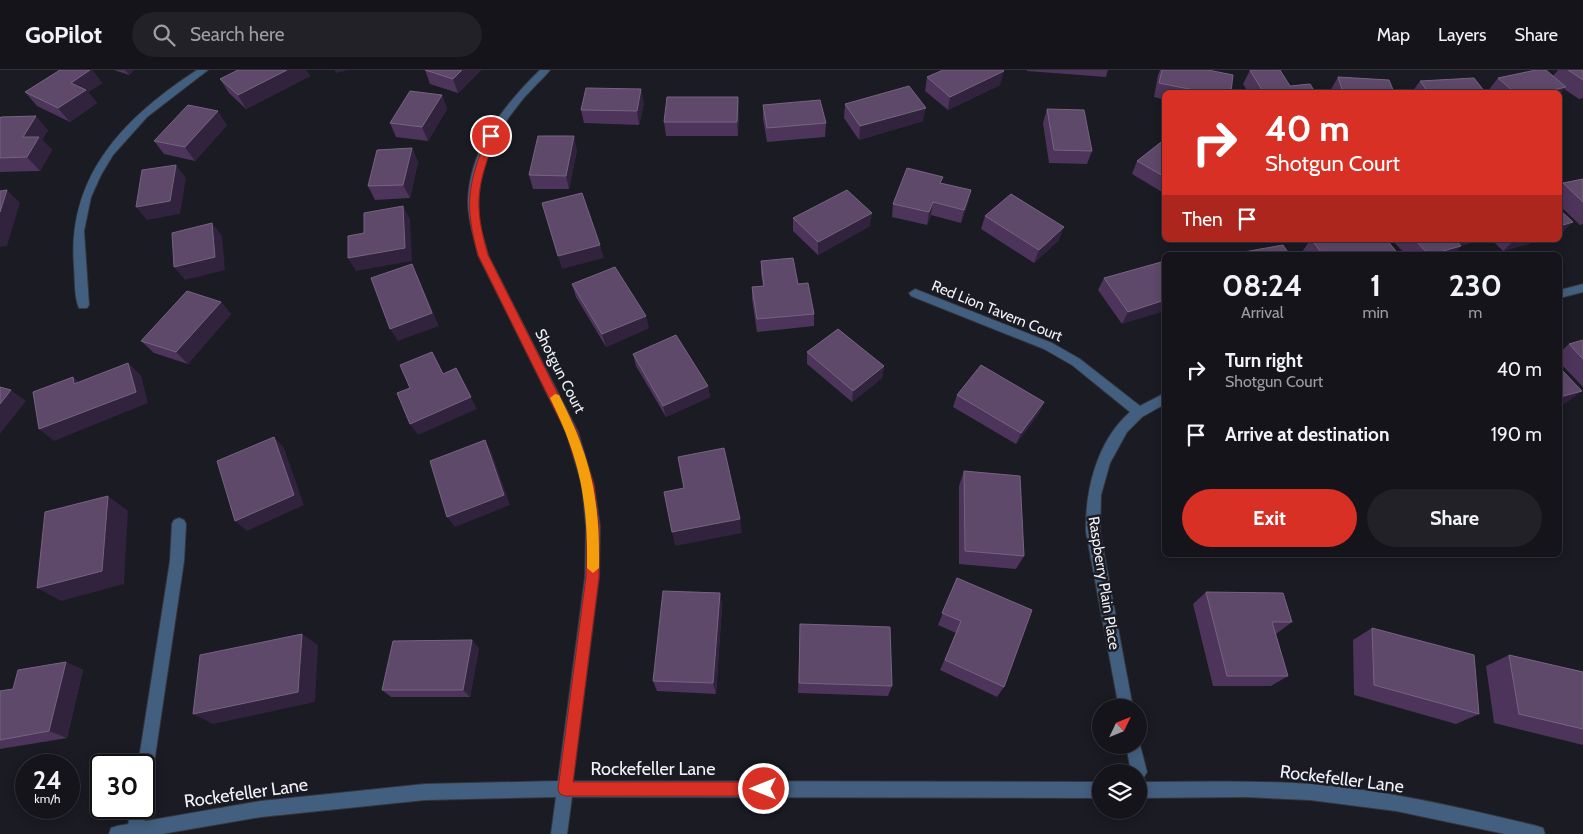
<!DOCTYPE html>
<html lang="en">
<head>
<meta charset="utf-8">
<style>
  body { margin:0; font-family:Cabin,sans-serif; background:#212127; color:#f1f3f6; height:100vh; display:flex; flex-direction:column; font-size:19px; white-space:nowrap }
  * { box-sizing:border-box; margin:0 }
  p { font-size:16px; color:#9d9ea2 }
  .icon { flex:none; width:28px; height:28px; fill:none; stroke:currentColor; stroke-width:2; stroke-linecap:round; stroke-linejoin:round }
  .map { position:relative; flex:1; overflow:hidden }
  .drawer { position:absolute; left:1162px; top:182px; width:400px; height:305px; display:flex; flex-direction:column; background:#14141a; border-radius:8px; box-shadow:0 2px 12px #0003,0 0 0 1px #333339 }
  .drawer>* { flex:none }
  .hud { position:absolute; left:1162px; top:20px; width:400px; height:152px; border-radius:8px; box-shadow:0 2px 12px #0003,0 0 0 1px #333339; background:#d93025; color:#fff; overflow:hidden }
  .needle { width:32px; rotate:47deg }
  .controls { position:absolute; left:1092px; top:629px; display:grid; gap:10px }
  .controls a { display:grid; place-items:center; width:55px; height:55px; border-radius:50%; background:#14141a; box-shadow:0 2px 12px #0003,0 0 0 1px #333339; font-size:25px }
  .speed { position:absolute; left:15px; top:684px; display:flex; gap:10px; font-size:25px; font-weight:700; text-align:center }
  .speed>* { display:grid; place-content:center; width:65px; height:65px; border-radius:50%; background:#14141a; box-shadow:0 2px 12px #0003,0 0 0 1px #333339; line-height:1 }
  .speed small { font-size:12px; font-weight:400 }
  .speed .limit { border:2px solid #111; border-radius:8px; background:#fff; color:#111 }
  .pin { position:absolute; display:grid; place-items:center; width:42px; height:42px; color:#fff; margin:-21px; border:2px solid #fff; border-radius:50%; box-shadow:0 1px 5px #0007 }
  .me { position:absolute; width:55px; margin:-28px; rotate:270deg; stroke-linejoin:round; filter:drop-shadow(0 0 4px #0008) }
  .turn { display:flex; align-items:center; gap:18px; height:105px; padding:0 20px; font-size:22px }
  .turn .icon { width:65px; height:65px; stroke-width:2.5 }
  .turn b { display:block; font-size:35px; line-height:42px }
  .then { display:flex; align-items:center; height:48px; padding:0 20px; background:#0003; gap:10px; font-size:19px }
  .eta { display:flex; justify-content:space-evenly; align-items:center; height:85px; text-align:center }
  .eta b { font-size:30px; font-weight:700; line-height:35px }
  .button { display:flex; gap:10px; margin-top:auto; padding:10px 20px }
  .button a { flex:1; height:58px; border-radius:30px; background:#d93025; color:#fff; font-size:20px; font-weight:700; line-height:58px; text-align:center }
  .button a+a { background:#212127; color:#f1f3f6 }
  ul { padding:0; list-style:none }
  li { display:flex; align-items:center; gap:15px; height:65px; padding:0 20px }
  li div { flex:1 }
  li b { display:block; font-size:19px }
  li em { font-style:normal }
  header { display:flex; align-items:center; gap:30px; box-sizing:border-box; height:70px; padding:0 25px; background:#14141a; border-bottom:1px solid #333339 }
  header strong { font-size:24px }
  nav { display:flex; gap:28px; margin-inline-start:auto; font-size:18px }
  .search { width:350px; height:45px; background:#212127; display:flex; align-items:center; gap:12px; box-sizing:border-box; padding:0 18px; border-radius:28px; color:#9d9ea2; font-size:19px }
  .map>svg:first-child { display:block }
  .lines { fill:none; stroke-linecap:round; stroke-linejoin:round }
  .lane-casing { stroke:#34353d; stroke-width:2 }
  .street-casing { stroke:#34353d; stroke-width:2 }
  .lane { fill:#435f7f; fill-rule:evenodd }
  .street { fill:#435f7f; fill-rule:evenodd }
  .wall { fill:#4d345a }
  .shaded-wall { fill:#31223d }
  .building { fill:#5f496b; stroke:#766381 }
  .route { fill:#d93025; stroke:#8d1f18 }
  .slow { fill:#f59e0b }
  .labels { text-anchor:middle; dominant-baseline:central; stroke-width:5; stroke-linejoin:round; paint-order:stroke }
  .street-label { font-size:15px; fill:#f2f2f8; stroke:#1a1b23 }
  .near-street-label { font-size:18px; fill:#f2f2f8; stroke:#1a1b23 }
</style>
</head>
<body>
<header>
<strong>GoPilot</strong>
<div class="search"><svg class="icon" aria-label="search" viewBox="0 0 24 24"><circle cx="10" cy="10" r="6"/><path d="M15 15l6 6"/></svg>Search here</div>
<nav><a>Map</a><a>Layers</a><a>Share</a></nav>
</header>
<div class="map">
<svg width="1583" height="764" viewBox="0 0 1583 764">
  <rect width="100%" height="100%" fill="#1a1b23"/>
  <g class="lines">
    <!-- lane casing -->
    <g class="lane-casing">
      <path id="lane" d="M179,448L184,450L186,454L184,491L152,707L149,712L144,715V695H138L170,491L172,454L174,450Z
        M144,732L147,738L142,764H128L127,761L131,738H144Z"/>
    </g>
    <!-- street casing -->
    <g class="street-casing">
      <path id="street" d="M197,0H208L147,47L113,85L101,105L91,127L84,161L89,235L87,238H79C74,227 75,209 74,196C67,105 125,47 197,0Z
        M540,0H550C540,12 528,22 519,34C491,68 473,111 480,155C482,165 486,175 488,185L578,362L594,415L600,457L599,507L573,711L1101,712V728L572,727L567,764H551L556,727L425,730L261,747L162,764H109L111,758L117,756L261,731L425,714L558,711L585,507L586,457L582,415L566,362L478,185C474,167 468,151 468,132C469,79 504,35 540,0Z
        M1583,214V222L1560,228V220Z
        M915,219L1052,273L1080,289L1140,336L1165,323V334L1142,347L1127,362L1110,393L1101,425L1100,462L1133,638H1119L1086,462C1085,420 1097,371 1130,342L1072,295L1044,279L911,226L909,223Z
        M1139,671L1147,702L1144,707L1139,710V702H1131L1126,675H1139Z
        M1139,712C1196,712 1253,710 1310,714C1387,720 1462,738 1537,756L1543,758L1545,764H1505L1396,741L1310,730L1246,727L1139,728Z"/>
    </g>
    <!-- lane -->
    <use href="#lane" class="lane"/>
    <!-- street -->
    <use href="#street" class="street"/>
  </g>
  <!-- wall -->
  <path class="wall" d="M60,0H92L102,13L88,22L97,33L70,52L37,36L25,22Z
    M114,0H134L129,5Z
    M238,0H306L310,6L246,39L229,23L220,9Z
    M425,0H481L458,23L430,14Z
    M1027,0H1108L1106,7L1027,1Z
    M1160,0H1208L1231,22H1165V30L1154,27L1158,5Z
    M1250,0L1290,16L1315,22H1248L1243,14Z
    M1558,0H1583V28L1579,29L1564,19L1560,24V22H1487L1498,8L1553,6Z
    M927,7L1000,15L948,40L925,21Z
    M1338,7L1394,22H1330V21Z
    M1420,11L1485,22H1412Z
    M442,25L447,39L428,71L396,67L390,53Z
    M738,27L739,41L738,66H666L664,52Z
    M644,33L639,55L584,53L581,40Z
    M845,34L923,51L859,70L844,48Z
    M763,35L826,53L825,67L767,72L763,49Z
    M1047,39L1092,81L1087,94L1049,93L1043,53Z
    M0,48L48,60L42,70L52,80L40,101L0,102Z
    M227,55L195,91L164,84L154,71Z
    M1165,69V120L1162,122L1132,104L1137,91Z
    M412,78L418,92L410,128L375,130L368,116Z
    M577,80L569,119H533L529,105Z
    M1583,109V154L1580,155L1560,136V116L1563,113Z
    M941,113L971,120L968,133L961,153L931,145L927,155L892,147L893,134Z
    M985,146L1059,170L1034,193L981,159Z
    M793,148L870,156L818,185L793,161Z
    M1310,170H1387L1399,185H1304L1302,182Z
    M1392,170H1473L1470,173L1461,176L1453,185H1406Z
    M1492,170H1542L1503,181Z
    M761,191L798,214L814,244V256L757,262L752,229V217L763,216L761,204Z
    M1165,191L1122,254L1098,220L1104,208Z
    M572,214L649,258L606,277L576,227Z
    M221,232L231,244L188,294L154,283L141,271Z
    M1583,270V317L1560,293V282L1569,274Z
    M807,282L884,296L882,308L852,332L807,294Z
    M633,284L708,316L710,327L666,347L636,296Z
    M957,325L1044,332L1039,343L1016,374L953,337Z
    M964,401L1024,486L1016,499L959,494V416Z
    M957,508L1004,617L997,627L940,600L956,563L938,555Z
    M1206,522L1292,552L1276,564L1288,606L1271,616H1213L1193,534Z
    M720,523L722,536L716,624L657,621L653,611Z
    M800,554L892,616L888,626L798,623Z
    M1372,558L1479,644L1456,654L1354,625L1353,570Z
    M479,578L470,627H391L382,620Z
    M1509,585L1583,602V675L1494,653L1486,596Z
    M66,592L83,600L67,668L0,679V621L13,619Z"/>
  <!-- shaded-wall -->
  <path class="shaded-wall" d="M90,0H92L102,13L88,22L97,33L70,52L58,38L71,13Z
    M125,0H134L129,5Z
    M287,0H306L310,6L246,39L238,25Z
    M334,0H349L336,3Z
    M462,0H481L458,23L453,9Z
    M1004,1L1000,15L948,40L950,27Z
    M1566,17L1560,24V22H1546Z
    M641,19L644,33L639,55L637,41Z
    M442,25L447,39L428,71L422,57Z
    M738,27L739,41L738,66L737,52Z
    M926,38L923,51L859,70L860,56Z
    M218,41L227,55L195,91L185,77Z
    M36,46L48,60L42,70L52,80L40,101L27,87L23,67Z
    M574,66L577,80L569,119L566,106Z
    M412,78L418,92L410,128L403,115Z
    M176,95L186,108L180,144L147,150L136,137Z
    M7,120L20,133L7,176L0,177V142Z
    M971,120L968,133L961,153L964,140Z
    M933,132L931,145L927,155L929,142Z
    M403,136L410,149L412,191L356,201L348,188Z
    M872,143L870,156L818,185V172Z
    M1573,152L1560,165V156Z
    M212,153L222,166L225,200L185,210L174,197Z
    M1064,157L1059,170L1034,193L1039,180Z
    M1452,170H1473L1470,173L1461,176L1453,185H1429L1443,181Z
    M1514,170H1542L1503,181Z
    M600,175L604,188L562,199L558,186Z
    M412,194L418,207L439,256L398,271L390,259Z
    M1165,230V241L1122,254L1128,242Z
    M221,232L231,244L188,294L176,282Z
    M646,246L649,258L606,277L602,264Z
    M432,282L439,294L449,316Z
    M128,293L141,305L148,333L54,371L39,359Z
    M884,296L882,308L852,332L853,321Z
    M456,298L477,339L418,365L410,354Z
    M73,307L87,319L74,314Z
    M708,316L710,327L666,347L663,336Z
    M11,320L26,331L0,364V334Z
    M1582,321L1566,333L1560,335V327Z
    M1044,332L1039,343L1016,374L1021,363Z
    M274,367L284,378L304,435L247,461L235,451Z
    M485,370L491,381L510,435L455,457L447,447Z
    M108,426L128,441L124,514L61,531L37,518Z
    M740,449L742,463L675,476L672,462Z
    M720,523L722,536L716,624L713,613Z
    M302,564L318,575L315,632L213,654L193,644Z
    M472,570L479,578L470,627L463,620Z
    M66,592L83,600L67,668L49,661Z"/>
  <!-- building -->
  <path class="building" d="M60,0H90L71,13L86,20L58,38L25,22Z
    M238,0H287L238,25L220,9Z
    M425,0H462L453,9Z
    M943,0H1002L1004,1L950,27L927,7Z
    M1162,0H1208L1233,5L1231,22H1204L1159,13Z
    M1250,0H1280L1290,16L1310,14L1315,22H1263Z
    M1536,0H1546L1566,17L1546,22H1547H1514L1498,8Z
    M1568,0H1583V10Z
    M1338,7L1389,10L1394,22H1343Z
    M1474,8L1485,22H1428L1420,11Z
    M909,16L926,38L860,56L845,34Z
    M586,18L641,19L637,41L581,40Z
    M410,21L442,25L422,57L390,53Z
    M667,27H738L737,52H664Z
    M820,30L826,53L767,58L763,35Z
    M188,35L218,41L185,77L154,71Z
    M1047,39L1084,40L1092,81L1054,80Z
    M36,46L23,67H39L27,87L0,88V48L1,47Z
    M538,66H574L566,106L529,105Z
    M1165,69V107L1137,91Z
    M412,78L403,115L368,116L377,80Z
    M176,95L170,131L136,137L142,100Z
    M907,98L943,107L940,113L971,120L964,140L933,132L929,142L893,134Z
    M1583,109V132L1563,113Z
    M7,120L0,142V121Z
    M847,120L872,143L818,172L793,148Z
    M582,123L600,175L558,186L542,133Z
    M1011,124L1064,157L1039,180L985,146Z
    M403,136L405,178L348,188V166L364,163V143Z
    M1560,140L1573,152L1560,156Z
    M212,153L215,187L174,197L172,163Z
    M1312,170H1387L1399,185H1323Z
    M1415,170H1456L1461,176L1429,185Z
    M1283,175L1290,185H1227Z
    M793,188L798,214L808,213L814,244L757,249L752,217L764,216L761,191Z
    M1165,191V230L1128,242L1104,208Z
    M412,194L432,243L390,259L371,208Z
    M615,197L646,246L602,264L572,214Z
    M187,221L221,232L176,282L141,271Z
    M838,259L884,296L853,321L807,282Z
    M676,265L708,316L663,336L633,284Z
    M1583,270V289L1569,274Z
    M432,282L443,304L456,298L471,327L410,354L397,323L410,318L400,295Z
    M128,293L136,322L39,359L33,322L73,307L74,314Z
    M981,295L1044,332L1021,363L957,325Z
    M1560,298L1582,321L1560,327Z
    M0,317L11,320L0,334Z
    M274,367L294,425L235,451L217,391Z
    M485,370L504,425L447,447L430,391Z
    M724,378L740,449L672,462L664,422L684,418L678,387Z
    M964,401L1020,406L1024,486L965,481Z
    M108,426L102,501L37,518L45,442Z
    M957,508L1032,540L1004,617L945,590L961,551L942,543Z
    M663,521L720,523L713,613L653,611Z
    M1206,522L1283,523L1292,552H1272L1288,606H1227Z
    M800,554L890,557L892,616L799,613Z
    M1372,558L1474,585L1479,644L1374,615Z
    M302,564L298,622L193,644L200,585Z
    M472,570L463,620H382L393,571Z
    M1509,585L1583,602V659L1519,644Z
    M66,592L49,661L0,670V621L13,619L18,600Z"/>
  <!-- route -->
  <path class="route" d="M491,63L496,66C477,116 473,133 488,185L577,362L594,415L599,457V507L573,712H764L768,714L770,719L768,724L764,726H565L560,724L558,719L586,507L587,457L583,415L566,362L478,185C464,134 468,114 487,66Z"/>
  <!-- slow -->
  <path class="slow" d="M555,324L559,325C591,387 600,428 599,498L593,503L587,498C588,430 580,389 550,328Z"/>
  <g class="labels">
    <!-- street labels -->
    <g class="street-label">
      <text transform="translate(997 241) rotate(22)">Red Lion Tavern Court</text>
      <text transform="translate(560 301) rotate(63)">Shotgun Court</text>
      <text transform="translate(1104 513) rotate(81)">Raspberry Plain Place</text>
    </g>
    <!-- near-street labels -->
    <g class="near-street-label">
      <text x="653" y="699">Rockefeller Lane</text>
      <text transform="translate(1342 709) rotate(7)">Rockefeller Lane</text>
      <text transform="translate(246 723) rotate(-8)">Rockefeller Lane</text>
    </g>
  </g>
</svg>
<div class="controls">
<a><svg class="needle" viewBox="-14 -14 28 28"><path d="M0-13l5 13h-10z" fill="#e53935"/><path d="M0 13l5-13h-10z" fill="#9d9ea2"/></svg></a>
<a><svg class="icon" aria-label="layers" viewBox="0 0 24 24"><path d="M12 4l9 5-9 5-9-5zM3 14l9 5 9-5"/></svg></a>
</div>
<div class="speed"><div>24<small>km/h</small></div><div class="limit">30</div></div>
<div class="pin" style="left:491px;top:66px;background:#d93025"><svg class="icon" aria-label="arrive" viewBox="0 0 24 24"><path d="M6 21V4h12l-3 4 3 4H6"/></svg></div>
<svg class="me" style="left:764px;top:719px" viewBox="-20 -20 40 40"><circle r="17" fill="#d93025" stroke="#fff" stroke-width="3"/><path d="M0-11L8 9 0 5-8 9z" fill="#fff"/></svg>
<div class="hud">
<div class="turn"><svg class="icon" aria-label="right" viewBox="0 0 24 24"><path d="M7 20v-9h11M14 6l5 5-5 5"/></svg><div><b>40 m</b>Shotgun Court</div></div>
<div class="then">Then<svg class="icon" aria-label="arrive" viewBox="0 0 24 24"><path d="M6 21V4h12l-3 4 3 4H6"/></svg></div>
</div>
<section class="drawer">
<div class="eta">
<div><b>08:24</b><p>Arrival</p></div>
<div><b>1</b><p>min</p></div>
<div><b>230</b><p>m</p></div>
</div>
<ul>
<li><svg class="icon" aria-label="right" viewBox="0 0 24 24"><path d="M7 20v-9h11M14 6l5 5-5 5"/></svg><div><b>Turn right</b><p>Shotgun Court</p></div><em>40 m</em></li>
<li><svg class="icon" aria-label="arrive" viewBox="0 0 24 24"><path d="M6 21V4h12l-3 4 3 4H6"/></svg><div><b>Arrive at destination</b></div><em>190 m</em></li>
</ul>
<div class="button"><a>Exit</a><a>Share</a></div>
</section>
</div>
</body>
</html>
